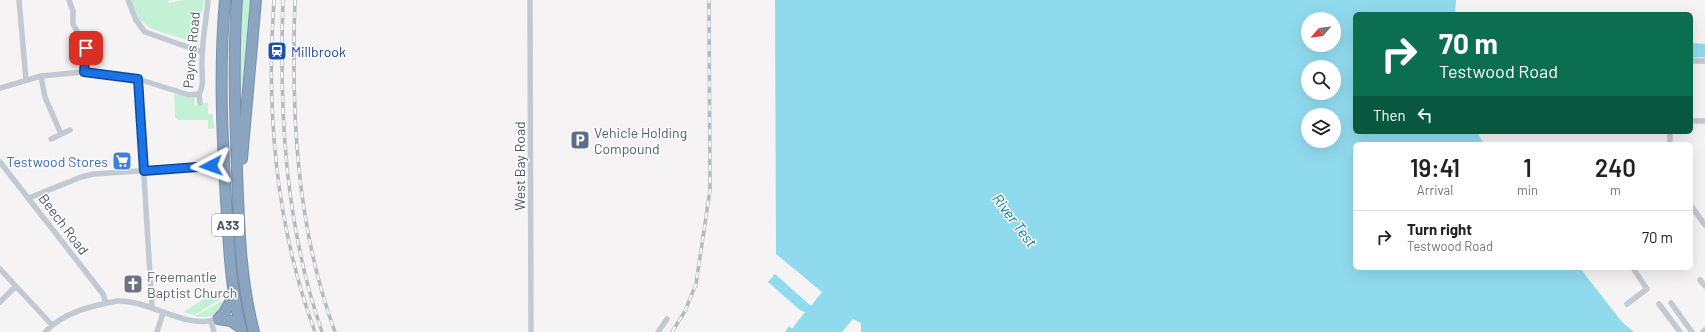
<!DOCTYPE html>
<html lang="en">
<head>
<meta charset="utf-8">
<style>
  body { margin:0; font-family:Barlow,sans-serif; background:#f6f6f6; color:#222; height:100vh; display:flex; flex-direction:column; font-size:15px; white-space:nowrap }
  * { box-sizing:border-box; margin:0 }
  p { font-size:13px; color:#767676 }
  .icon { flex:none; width:22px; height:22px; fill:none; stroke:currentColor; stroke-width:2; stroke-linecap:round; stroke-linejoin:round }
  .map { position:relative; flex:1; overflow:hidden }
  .side { position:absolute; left:1353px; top:142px; width:340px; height:128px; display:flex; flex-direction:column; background:#fff; border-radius:6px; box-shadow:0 4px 16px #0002 }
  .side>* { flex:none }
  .banner { position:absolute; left:1353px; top:12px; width:340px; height:122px; border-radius:6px; box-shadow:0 4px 16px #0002; background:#0b6e4f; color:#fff; overflow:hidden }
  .needle { width:26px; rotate:242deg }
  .fabs { position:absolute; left:1301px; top:12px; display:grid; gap:8px }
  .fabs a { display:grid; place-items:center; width:40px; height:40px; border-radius:50%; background:#fff; box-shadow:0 4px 16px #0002; font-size:20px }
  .pin { position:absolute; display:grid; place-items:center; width:34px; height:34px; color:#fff; margin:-17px; border-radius:8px; box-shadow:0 2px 6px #0006 }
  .me { position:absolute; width:44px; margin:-22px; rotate:266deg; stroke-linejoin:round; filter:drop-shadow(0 0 3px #0008) }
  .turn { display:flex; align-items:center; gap:14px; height:84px; padding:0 20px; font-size:18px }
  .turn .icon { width:52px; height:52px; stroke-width:2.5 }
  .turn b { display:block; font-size:28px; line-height:34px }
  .then { display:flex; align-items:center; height:38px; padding:0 20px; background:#0003; gap:8px; font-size:15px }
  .eta { display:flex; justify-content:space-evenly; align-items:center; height:68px; text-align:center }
  .eta b { font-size:24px; font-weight:600; line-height:28px }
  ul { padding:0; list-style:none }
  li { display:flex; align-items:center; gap:12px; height:52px; padding:0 20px; border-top:1px solid #e0e0e0 }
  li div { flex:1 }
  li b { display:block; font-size:15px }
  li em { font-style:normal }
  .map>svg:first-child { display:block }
  .green { fill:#c3f1d5 }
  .water { fill:#90daee; fill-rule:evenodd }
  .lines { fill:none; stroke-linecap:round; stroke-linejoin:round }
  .highway-casing { stroke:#7690ad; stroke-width:12 }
  .street { stroke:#c1cad2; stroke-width:5.5 }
  .highway { stroke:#8ba5c1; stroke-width:10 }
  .rail-casing { stroke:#b5b8bd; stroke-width:3.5 }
  .rail { stroke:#fff; stroke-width:2; stroke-dasharray:6; stroke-linecap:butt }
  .route-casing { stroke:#114b97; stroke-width:10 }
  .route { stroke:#1a73e8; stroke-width:7 }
  .labels { text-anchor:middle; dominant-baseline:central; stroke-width:3; stroke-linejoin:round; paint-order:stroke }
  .shield { fill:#fff; stroke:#808990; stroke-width:1 }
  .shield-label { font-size:13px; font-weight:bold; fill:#4a5661 }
  .street-label { font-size:14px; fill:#4a5661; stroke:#fff }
  .transit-label { font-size:14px; fill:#164399; stroke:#fff; text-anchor:start }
  .service-label { font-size:14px; fill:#4e5e75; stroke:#fff; text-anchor:start }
  .shop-label { font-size:14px; fill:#366cbe; stroke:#fff; text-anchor:end }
  .worship-label { font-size:14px; fill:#5b616d; stroke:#fff; text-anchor:start }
  .water-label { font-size:15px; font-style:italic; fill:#0c7c9b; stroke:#fff }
</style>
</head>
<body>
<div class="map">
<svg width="1705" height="332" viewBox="0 0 1705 332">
  <rect width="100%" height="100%" fill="#f5f3f3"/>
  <!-- green -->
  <path class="green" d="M130,0H168L169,3L184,0H204L197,43L152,29L139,19Z
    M241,0H251L240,108V142L237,108Z
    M174,94L195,97L194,106L208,102V114H213L214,128L208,129V120H178L175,117Z
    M220,289H223V293L221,299L194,315L184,312L208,296L209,297L213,295L212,293Z
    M222,301L225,307C215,315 208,319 195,316Z"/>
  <!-- water -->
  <path class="water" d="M775,0H1456L1455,14H1355V132H1477L1484,144H1355V268H1580L1622,322L1634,332H861V323L853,319L842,332H785L789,326L792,329L805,312L800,310L768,282L775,274L811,306L822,292L776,254ZM1308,19H1334V45H1308ZM1308,67H1334V93H1308ZM1308,115H1334V141H1308Z
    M1691,43L1705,44V57L1691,58Z"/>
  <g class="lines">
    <!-- highway casing -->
    <g class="highway-casing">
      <path id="highway" d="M225,0C219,67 222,133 226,200C229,244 230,289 242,332
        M237,0C233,57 235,113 237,170C239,224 240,279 254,332
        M242,159L256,0
        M218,319L224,313L234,295
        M218,319L231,321L241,328"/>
    </g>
    <!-- street -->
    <path class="street" d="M19,0L26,80
      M69,0L73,11V24L86,48L84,72
      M128,0L136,20L145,32L202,52
      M530,0L531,332
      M1691,61H1705
      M41,76L45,97L61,134
      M138,79L152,307
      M0,88L41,76L84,72L138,79L189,95L199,94
      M200,103L199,94C204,86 202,78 202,69C201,46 206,23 208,0
      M1691,121H1705
      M1670,132V144
      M51,139L70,130
      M0,162L103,294L106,303
      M29,198L81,177L94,174L211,166
      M1691,206L1705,225
      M0,269L52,325
      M1700,280L1705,286
      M0,302L15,287
      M1671,303L1692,332
      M1627,304L1647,289L1633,268
      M1659,304L1680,332
      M211,321L214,332
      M45,332C64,312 91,306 117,301C152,300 184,330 218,319
      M157,332L163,313
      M658,332L667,319
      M1703,332L1705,330"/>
    <!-- highway -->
    <use href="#highway" class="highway"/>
    <!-- rail casing -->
    <g class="rail-casing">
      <path id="rail" d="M274,0C266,112 276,226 315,332
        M283,0C279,112 285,225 322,332
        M295,0C291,113 296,225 335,332
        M672,332L685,311L696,284L710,190L709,0"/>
    </g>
    <!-- rail -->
    <use href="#rail" class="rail"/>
  </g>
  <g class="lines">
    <!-- route casing -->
    <g class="route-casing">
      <path id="route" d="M86,48L84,72L138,79L144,171L211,166"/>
    </g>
    <!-- route -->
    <use href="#route" class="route"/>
  </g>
  <!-- icons -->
  <defs>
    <g id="station-square" transform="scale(1)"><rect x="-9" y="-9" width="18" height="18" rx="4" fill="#1a4fb4" stroke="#fff"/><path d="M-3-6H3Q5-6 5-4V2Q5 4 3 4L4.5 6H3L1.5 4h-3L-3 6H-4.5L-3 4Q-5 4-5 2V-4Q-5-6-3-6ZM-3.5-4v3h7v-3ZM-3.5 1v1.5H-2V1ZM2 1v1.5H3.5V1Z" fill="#fff"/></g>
    <g id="parking-square" transform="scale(1)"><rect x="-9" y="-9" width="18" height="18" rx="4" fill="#5c6f8a" stroke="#fff"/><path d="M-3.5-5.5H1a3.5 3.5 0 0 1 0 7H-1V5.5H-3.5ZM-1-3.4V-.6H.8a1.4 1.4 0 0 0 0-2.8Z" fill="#fff"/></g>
    <g id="supermarket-square" transform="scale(1)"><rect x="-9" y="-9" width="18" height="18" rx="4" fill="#3f7fe0" stroke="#fff"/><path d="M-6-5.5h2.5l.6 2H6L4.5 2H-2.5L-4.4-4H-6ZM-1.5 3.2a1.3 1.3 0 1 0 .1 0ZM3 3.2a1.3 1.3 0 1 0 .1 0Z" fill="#fff"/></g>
    <g id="church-square" transform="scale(1)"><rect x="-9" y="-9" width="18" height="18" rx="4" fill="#6b7280" stroke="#fff"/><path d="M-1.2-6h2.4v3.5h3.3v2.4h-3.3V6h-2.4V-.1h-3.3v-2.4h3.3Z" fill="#fff"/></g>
  </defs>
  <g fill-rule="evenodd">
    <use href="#station-square" x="277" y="51"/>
    <use href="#parking-square" x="580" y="140"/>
    <use href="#supermarket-square" x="122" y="161"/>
    <use href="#church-square" x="133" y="284"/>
  </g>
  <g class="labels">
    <!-- shield labels -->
    <rect class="shield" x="212" y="214" width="32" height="22" rx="3"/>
    <g class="shield-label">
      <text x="228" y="225">A33</text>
    </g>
    <!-- street labels -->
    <g class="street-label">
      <text transform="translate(191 50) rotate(-85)">Paynes Road</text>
      <text transform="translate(519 166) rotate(-90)">West Bay Road</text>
      <text transform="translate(64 224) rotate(53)">Beech Road</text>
    </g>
    <!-- transit labels -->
    <g class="transit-label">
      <text x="291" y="51">Millbrook</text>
    </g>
    <!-- service labels -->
    <g class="service-label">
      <text x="594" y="132">Vehicle Holding<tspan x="594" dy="16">Compound</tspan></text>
    </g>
    <!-- shop labels -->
    <g class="shop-label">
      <text x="108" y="161">Testwood Stores</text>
    </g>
    <!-- worship labels -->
    <g class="worship-label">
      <text x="147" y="276">Freemantle<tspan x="147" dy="16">Baptist Church</tspan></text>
    </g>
    <!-- water labels -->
    <g class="water-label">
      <text transform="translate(1015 220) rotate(53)">River Test</text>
    </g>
  </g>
</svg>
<div class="fabs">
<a><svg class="needle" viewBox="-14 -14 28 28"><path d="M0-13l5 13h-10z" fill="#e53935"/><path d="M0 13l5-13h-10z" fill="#767676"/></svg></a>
<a><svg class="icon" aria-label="search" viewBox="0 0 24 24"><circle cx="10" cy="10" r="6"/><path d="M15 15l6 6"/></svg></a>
<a><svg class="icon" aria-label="layers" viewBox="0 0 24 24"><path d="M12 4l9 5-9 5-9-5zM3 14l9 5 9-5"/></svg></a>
</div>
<div class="pin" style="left:86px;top:48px;background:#d93025"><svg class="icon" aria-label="arrive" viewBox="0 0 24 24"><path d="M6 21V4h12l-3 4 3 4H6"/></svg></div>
<svg class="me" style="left:211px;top:166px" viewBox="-20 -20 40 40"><path d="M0-17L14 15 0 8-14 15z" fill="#1a73e8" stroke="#fff" stroke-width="4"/></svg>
<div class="banner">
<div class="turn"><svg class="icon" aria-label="right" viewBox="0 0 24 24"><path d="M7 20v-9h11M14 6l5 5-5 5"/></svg><div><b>70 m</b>Testwood Road</div></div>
<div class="then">Then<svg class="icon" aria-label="left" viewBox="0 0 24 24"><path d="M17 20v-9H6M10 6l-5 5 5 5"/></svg></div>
</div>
<section class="side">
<div class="eta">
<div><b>19:41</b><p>Arrival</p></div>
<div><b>1</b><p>min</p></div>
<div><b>240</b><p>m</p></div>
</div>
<ul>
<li><svg class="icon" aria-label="right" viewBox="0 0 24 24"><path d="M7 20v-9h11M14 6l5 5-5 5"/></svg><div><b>Turn right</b><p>Testwood Road</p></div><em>70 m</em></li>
</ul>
</section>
</div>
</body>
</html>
